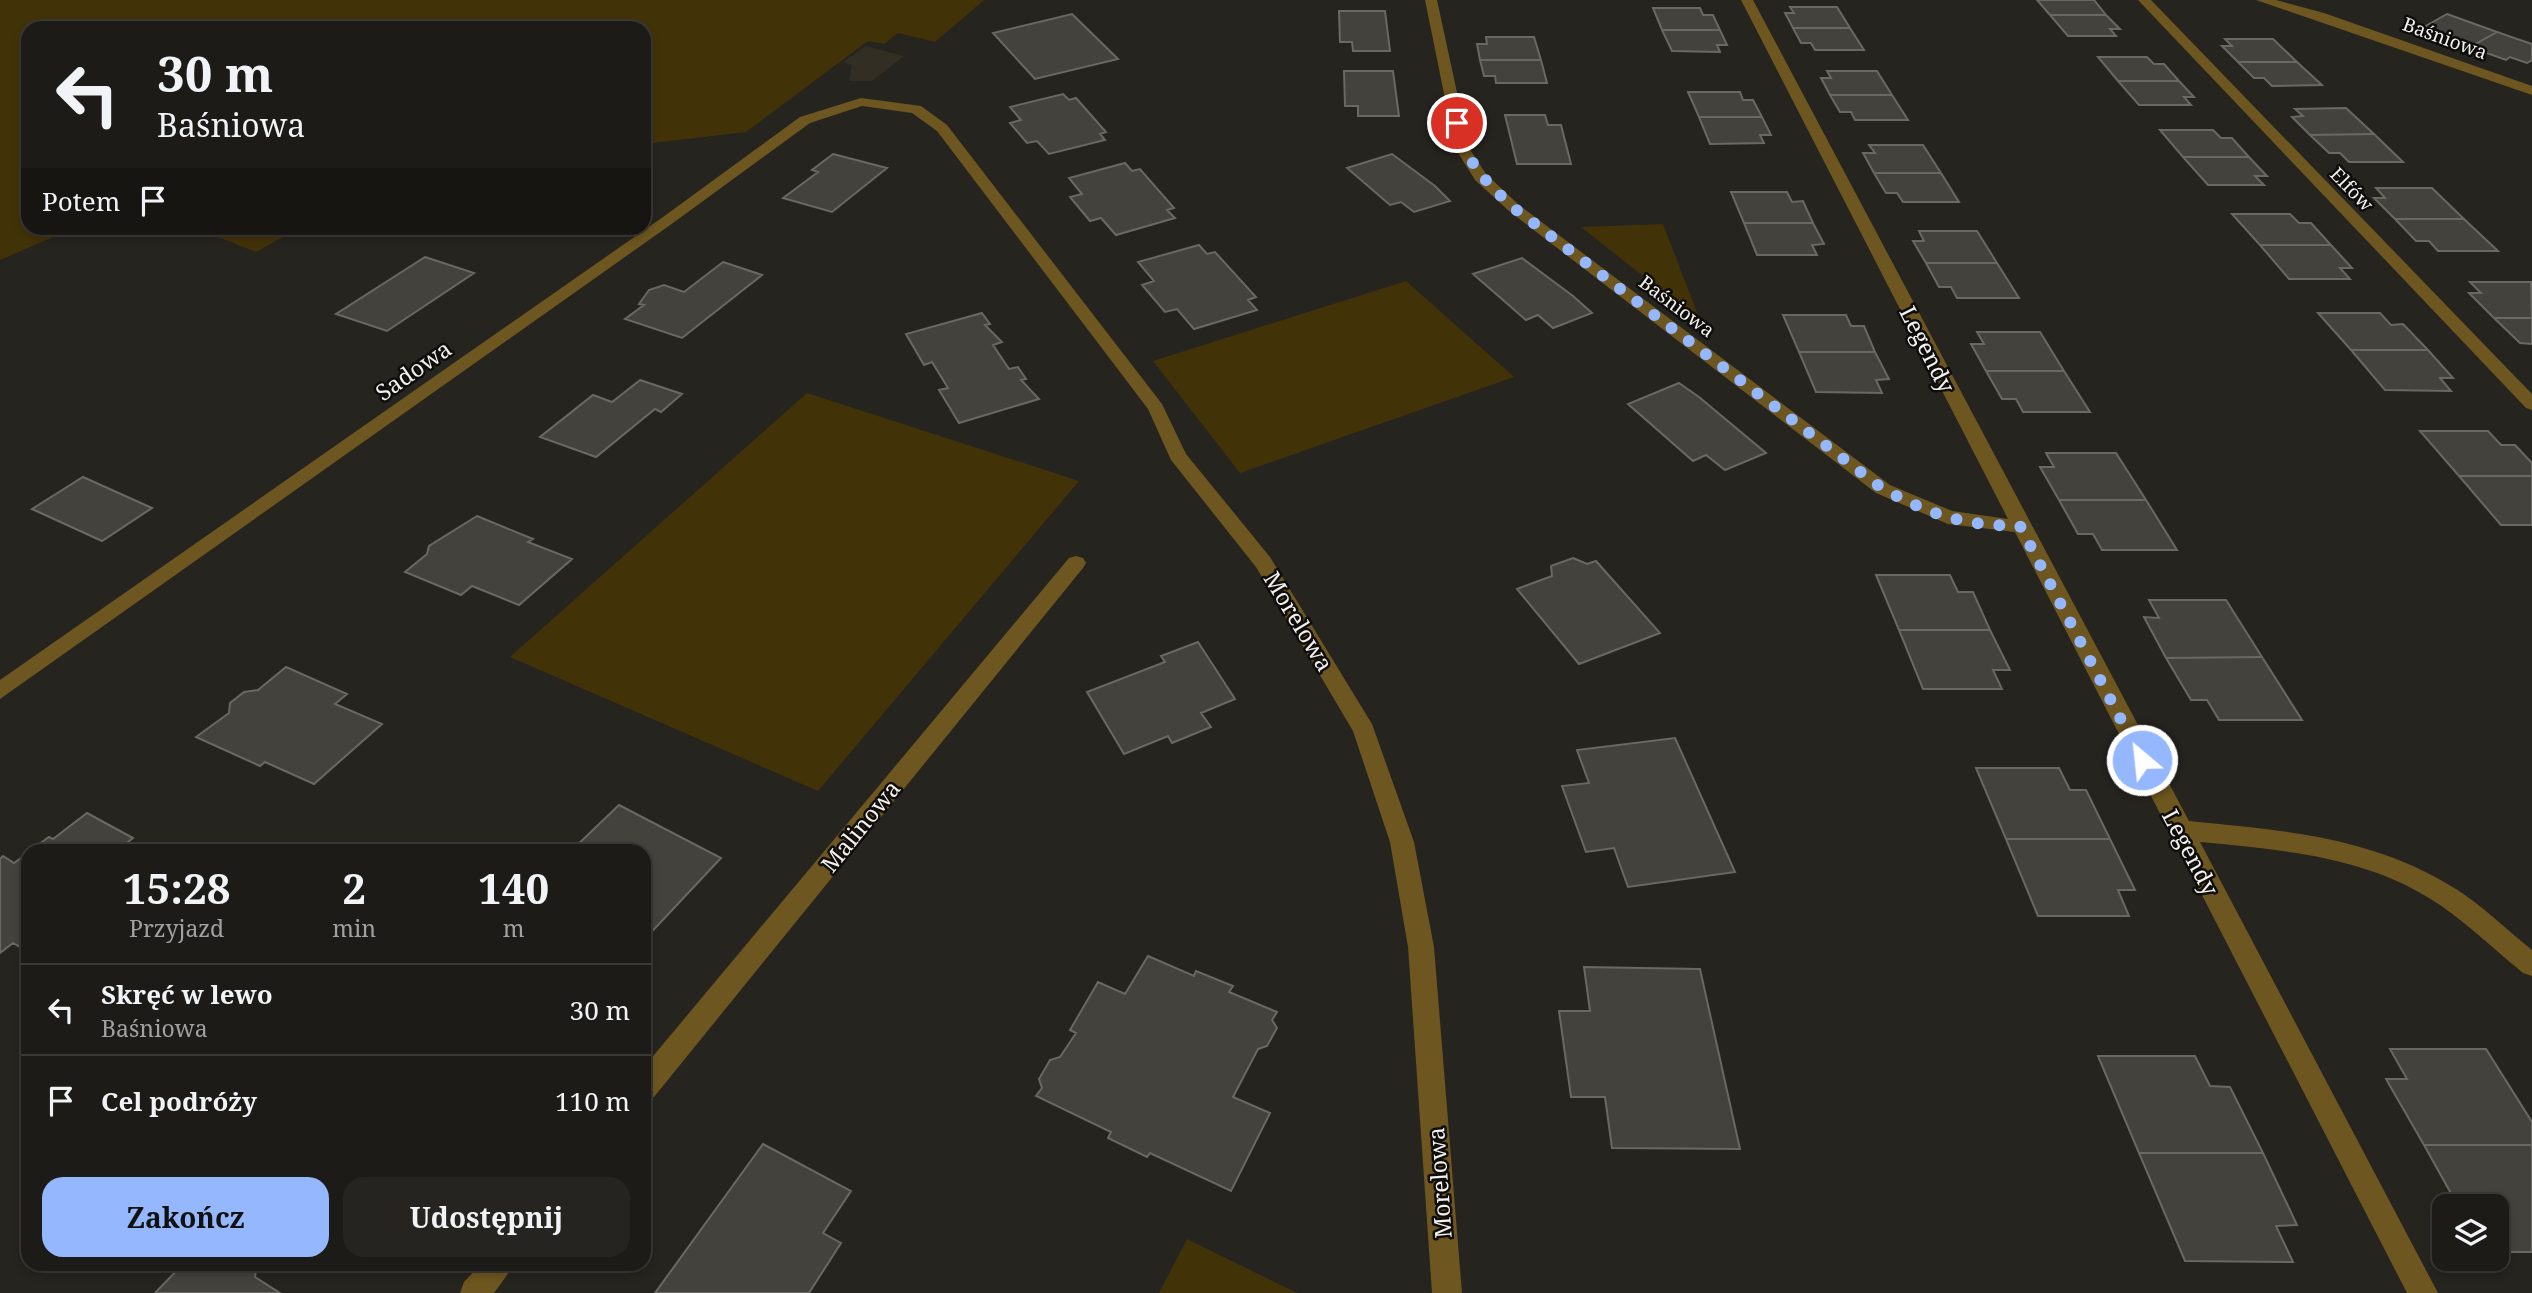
<!DOCTYPE html>
<html lang="pl">
<head>
<meta charset="utf-8">
<style>
  body { margin:0; font-family:"Noto Serif",serif; background:#252420; color:#f1f3f6; height:100vh; display:flex; flex-direction:column; font-size:26px; white-space:nowrap }
  * { box-sizing:border-box; margin:0 }
  p { font-size:23px; color:#a0a1a1 }
  .icon { flex:none; width:38px; height:38px; fill:none; stroke:currentColor; stroke-width:2; stroke-linecap:round; stroke-linejoin:round }
  .map { position:relative; flex:1; overflow:hidden }
  .drawer { position:absolute; left:21px; top:844px; width:630px; height:427px; display:flex; flex-direction:column; background:#1c1b17; border-radius:21px; box-shadow:0 4px 10px #0003,0 0 0 2px #3a3936 }
  .drawer>* { flex:none }
  .banner { position:absolute; left:21px; top:21px; width:630px; height:214px; border-radius:21px; box-shadow:0 4px 10px #0003,0 0 0 2px #3a3936; background:#1c1b17; color:#f1f3f6; overflow:hidden }
  .tools { position:absolute; left:2432px; top:1194px; display:grid; gap:14px }
  .tools a { display:grid; place-items:center; width:77px; height:77px; border-radius:14px; background:#1c1b17; box-shadow:0 4px 10px #0003,0 0 0 2px #3a3936; font-size:35px }
  .pin { position:absolute; display:grid; place-items:center; width:60px; height:60px; color:#fff; margin:-30px; border:4px solid #fff; border-radius:50%; box-shadow:0 2px 7px #0007 }
  .me { position:absolute; width:77px; margin:-38px; rotate:332deg; stroke-linejoin:round; filter:drop-shadow(0 0 5px #0008) }
  .turn { display:flex; align-items:center; gap:24px; height:147px; padding:0 21px; font-size:32px }
  .turn .icon { width:91px; height:91px; stroke-width:2.5 }
  .turn b { display:block; font-size:49px; line-height:60px }
  .then { display:flex; align-items:center; height:66px; padding:0 21px; background:#0003; gap:14px; font-size:26px }
  .eta { display:flex; justify-content:space-evenly; align-items:center; height:119px; text-align:center }
  .eta b { font-size:42px; font-weight:700; line-height:49px }
  .action { display:flex; gap:14px; margin-top:auto; padding:14px 21px }
  .action a { flex:1; height:80px; border-radius:21px; background:#94b7fd; color:#111; font-size:28px; font-weight:700; line-height:80px; text-align:center }
  .action a+a { background:#252420; color:#f1f3f6 }
  ul { padding:0; list-style:none }
  li { display:flex; align-items:center; gap:21px; height:91px; padding:0 21px; border-top:2px solid #3a3936 }
  li div { flex:1 }
  li b { display:block; font-size:26px }
  li em { font-style:normal }
  .map>svg:first-child { display:block }
  .built { fill:#332e24 }
  .green { fill:#423208 }
  .building { fill:#44423d; stroke:#6a6863; stroke-width:2 }
  .lines { fill:none; stroke-linecap:round; stroke-linejoin:round }
  .street { fill:#6d561f; fill-rule:evenodd }
  .route { stroke:#94b7fd; stroke-width:12; stroke-dasharray:0 21.6 }
  .labels { text-anchor:middle; dominant-baseline:central; stroke-width:5; stroke-linejoin:round; paint-order:stroke }
  .far-street-label { font-size:19px; fill:#f2f1ee; stroke:#0e0d0b }
  .street-label { font-size:23px; fill:#f2f1ee; stroke:#0e0d0b }
</style>
</head>
<body>
<div class="map">
<svg width="2532" height="1293" viewBox="0 0 2532 1293">
  <rect width="100%" height="100%" fill="#26241f"/>
  <!-- built -->
  <path class="built" d="M866,46L904,56L872,81H849L852,65L843,62Z"/>
  <!-- green -->
  <path class="green" d="M0,0H984L935,42L898,33L884,44L868,41L746,132L644,144V28H28V228H74L0,260Z
    M1663,224L1698,315L1695,317L1581,227Z
    M195,228H299L256,252Z
    M1406,281L1514,377L1240,473L1153,361Z
    M807,393L1079,481L818,791L510,657Z
    M1187,1239L1297,1293H1159Z"/>
  <!-- building -->
  <path class="building" d="M2037,0H2094L2106,15H2050Z
    M1790,7H1837L1850,28H1793L1785,13H1794Z
    M1653,8H1700L1703,15H1713L1720,30H1662Z
    M1339,11H1385L1390,51H1353L1352,42H1340Z
    M1072,14L1118,59L1035,79L993,33Z
    M2447,14L2497,32L2470,47L2435,35L2440,32L2424,27Z
    M2050,15H2106L2120,29H2110L2116,36H2068Z
    M1793,28H1850L1864,50H1815L1811,43H1801Z
    M1662,30H1720L1727,45H1717L1720,52L1672,51Z
    M2497,32L2532,44V60L2527,63L2510,57L2506,60L2470,47Z
    M1486,37H1534L1541,60H1480L1477,44H1487Z
    M2225,39H2273L2297,62H2238L2222,46H2232Z
    M2098,57H2147L2154,64H2164L2179,81H2118Z
    M1480,60H1541L1547,83H1496L1495,76H1484Z
    M2238,62H2297L2322,85L2272,86L2264,78H2254Z
    M1344,71H1393L1399,116H1358V106H1345Z
    M1827,71H1877L1892,95H1830L1821,78H1831Z
    M2118,81H2179L2194,97H2184L2191,105H2139Z
    M1688,92H1740L1743,100H1753L1762,117H1699Z
    M1063,94L1069,100L1076,98L1106,132L1100,134L1105,140L1049,154L1037,141L1027,143L1010,123L1021,120L1010,107Z
    M1830,95H1892L1908,120H1855L1851,112H1840Z
    M2346,108L2374,134L2310,135L2292,117L2303,116L2295,109Z
    M1505,115H1545L1548,125H1561L1571,164H1517Z
    M1699,117H1762L1771,135H1760L1764,143L1710,144Z
    M2160,130H2213L2221,138H2232L2249,157H2183Z
    M2374,134L2403,162H2349L2340,153H2329L2310,135Z
    M1869,145H1923L1941,173H1874L1863,153H1875Z
    M833,154L887,168L832,212L783,198L818,172L812,170Z
    M1392,154L1435,186L1450,201L1414,212L1401,202L1390,205L1347,168Z
    M2183,157H2249L2267,176H2255L2264,185H2208Z
    M1125,163L1132,171L1140,169L1174,208L1167,210L1175,218L1116,235L1101,218L1090,221L1070,197L1082,194L1069,178Z
    M1874,173H1941L1959,202H1903L1897,193H1886Z
    M2376,188H2432L2464,219H2395L2374,198H2385Z
    M1731,192H1787L1792,202L1803,201L1813,223H1744Z
    M2232,214H2290L2299,223H2311L2331,245H2260Z
    M2395,219H2464L2498,251H2438L2429,241H2416Z
    M1744,223H1813L1824,244L1812,245L1817,255H1757Z
    M1919,231H1977L1997,263H1926L1913,241H1924Z
    M1199,245L1207,254L1215,252L1256,297L1248,300L1257,310L1194,329L1177,309L1165,312L1142,285L1154,281L1138,262Z
    M2260,245H2331L2352,268H2340L2350,279H2289Z
    M425,257L474,273L387,331L336,314Z
    M1522,258L1573,296L1592,313L1553,328L1538,315L1526,320L1473,274Z
    M723,262L762,275L682,338L625,319L644,305L639,304L649,290L664,285L684,292Z
    M1926,263H1997L2019,298H1957L1951,287H1939Z
    M2470,282H2531L2532,318H2494L2469,293H2481Z
    M982,313L990,324L985,325L1002,342L993,345L1009,369L1018,367L1026,379L1021,380L1039,399L959,423L939,390L948,388L932,362L924,365L906,334Z
    M2318,313H2380L2391,325L2403,324L2428,350H2351Z
    M1783,315H1846L1851,326H1864L1875,352H1799Z
    M2494,318H2532V344L2520,343Z
    M1977,332H2040L2064,371H1986L1971,344H1984Z
    M2351,350H2428L2453,378H2440L2451,391L2385,390Z
    M1799,352H1875L1889,379L1876,380L1882,393L1816,392Z
    M1986,371H2064L2090,412H2023L2016,399H2002Z
    M640,380L682,394L661,412L655,409L596,457L540,437L593,395L612,402Z
    M1679,383L1699,397L1766,453L1725,470L1706,455L1693,461L1628,404Z
    M2420,431H2488L2501,445H2515L2532,463V476H2459Z
    M2046,453H2116L2146,500H2059L2040,467H2054Z
    M2459,476H2532V525H2501Z
    M83,477L152,508L102,541L32,509Z
    M2059,500H2146L2177,550H2102L2093,534H2078Z
    M477,516L533,539L528,542L572,559L519,605L472,586L461,595L405,572L427,554L429,546Z
    M1573,558L1587,564L1596,561L1660,633L1579,664L1517,589L1552,576L1551,566Z
    M1876,575H1950L1958,592H1973L1990,630H1899Z
    M2149,600H2226L2262,657L2166,658L2144,617L2159,618Z
    M1899,630H1990L2010,670H1993L2002,689H1923Z
    M1198,642L1235,699L1201,713L1211,727L1172,743L1168,736L1124,754L1087,692L1165,662L1161,656Z
    M2262,657L2302,720H2219L2207,700H2191L2166,658Z
    M286,667L347,694L335,704L382,724L314,784L265,762L260,766L196,737L229,713L230,703L244,692L258,690Z
    M1675,738L1735,872L1628,887L1614,848L1586,852L1562,786L1589,783L1577,750Z
    M1976,768H2059L2070,790H2086L2110,839H2006Z
    M619,805L721,858L644,940V850H572Z
    M87,813L133,838L118,850H31L49,837L53,839Z
    M2006,839H2110L2135,890H2118L2129,916H2038Z
    M28,853V948L25,950L13,943L0,953V859L3,856L14,863Z
    M1148,956L1194,976L1196,971L1233,986L1229,992L1277,1012L1272,1020L1277,1028L1267,1046L1258,1049L1233,1097L1270,1113L1231,1191L1150,1153L1147,1157L1108,1138L1111,1132L1036,1096L1042,1088L1039,1079L1050,1060L1060,1057L1076,1033L1070,1030L1098,982L1125,994Z
    M1584,967L1700,969L1740,1149L1612,1148L1605,1097H1571L1559,1011H1590Z
    M2390,1049H2486L2532,1122V1145H2424L2386,1079H2407Z
    M2098,1056H2195L2210,1086L2230,1087L2263,1153H2139Z
    M763,1144L851,1191L823,1233L841,1243L809,1293H655Z
    M2424,1145H2532V1252H2506L2497,1237V1206H2458Z
    M2139,1153H2263L2297,1225L2276,1226L2293,1262L2185,1261Z
    M183,1264H257L255,1277L280,1293H155Z"/>
  <g class="lines">
    <!-- street -->
    <path class="street" d="M1425,0H1437L1469,148L1486,174L1519,205L1890,485L1952,511L2008,519L1741,0H1753L2189,821C2283,830 2374,837 2456,889C2483,906 2507,930 2532,950V976L2523,973C2496,951 2469,925 2440,905C2369,856 2283,850 2200,842L2438,1293H2407L2015,532L1948,524L1876,493L1509,211L1475,180L1455,148Z
      M2138,0H2151L2532,394V410L2526,408Z
      M2256,0H2276L2324,13L2532,86V95Z
      M861,98L921,106L947,125L1162,404L1186,454L1270,557L1372,724L1414,842L1434,947L1462,1293H1432L1408,947L1390,842L1353,731L1256,567L1171,460L1148,409L937,131L912,113L862,106L810,123L673,223L0,699V680L663,217L800,117Z
      M1076,556L1083,558L1086,563L1083,568L654,1097L644,1101V1067L1069,558Z
      M481,1264H515L494,1293H460L464,1282Z"/>
  </g>
  <g class="lines">
    <!-- route -->
    <path class="route" d="M1457,123C1465,162 1486,182 1514,208L1883,489C1935,516 1960,525 2020,526L2142,760"/>
  </g>
  <g class="labels">
    <!-- far-street labels -->
    <g class="far-street-label">
      <text transform="translate(2445 38) rotate(20)">Baśniowa</text>
      <text transform="translate(2352 189) rotate(46)">Elfów</text>
      <text transform="translate(1677 306) rotate(37)">Baśniowa</text>
    </g>
    <!-- street labels -->
    <g class="street-label">
      <text transform="translate(1928 349) rotate(63)">Legendy</text>
      <text transform="translate(413 370) rotate(-35)">Sadowa</text>
      <text transform="translate(1299 621) rotate(59)">Morelowa</text>
      <text transform="translate(860 826) rotate(-51)">Malinowa</text>
      <text transform="translate(2191 852) rotate(62)">Legendy</text>
      <text transform="translate(1439 1183) rotate(-94)">Morelowa</text>
    </g>
  </g>
</svg>
<div class="tools">
<a><svg class="icon" aria-label="layers" viewBox="0 0 24 24"><path d="M12 4l9 5-9 5-9-5zM3 14l9 5 9-5"/></svg></a>
</div>
<div class="pin" style="left:1457px;top:123px;background:#d93025"><svg class="icon" aria-label="arrive" viewBox="0 0 24 24"><path d="M6 21V4h12l-3 4 3 4H6"/></svg></div>
<svg class="me" style="left:2142px;top:760px" viewBox="-20 -20 40 40"><circle r="17" fill="#94b7fd" stroke="#fff" stroke-width="3"/><path d="M0-11L8 9 0 5-8 9z" fill="#fff"/></svg>
<div class="banner">
<div class="turn"><svg class="icon" aria-label="left" viewBox="0 0 24 24"><path d="M17 20v-9H6M10 6l-5 5 5 5"/></svg><div><b>30 m</b>Baśniowa</div></div>
<div class="then">Potem<svg class="icon" aria-label="arrive" viewBox="0 0 24 24"><path d="M6 21V4h12l-3 4 3 4H6"/></svg></div>
</div>
<section class="drawer">
<div class="eta">
<div><b>15:28</b><p>Przyjazd</p></div>
<div><b>2</b><p>min</p></div>
<div><b>140</b><p>m</p></div>
</div>
<ul>
<li><svg class="icon" aria-label="left" viewBox="0 0 24 24"><path d="M17 20v-9H6M10 6l-5 5 5 5"/></svg><div><b>Skręć w lewo</b><p>Baśniowa</p></div><em>30 m</em></li>
<li><svg class="icon" aria-label="arrive" viewBox="0 0 24 24"><path d="M6 21V4h12l-3 4 3 4H6"/></svg><div><b>Cel podróży</b></div><em>110 m</em></li>
</ul>
<div class="action"><a>Zakończ</a><a>Udostępnij</a></div>
</section>
</div>
</body>
</html>
